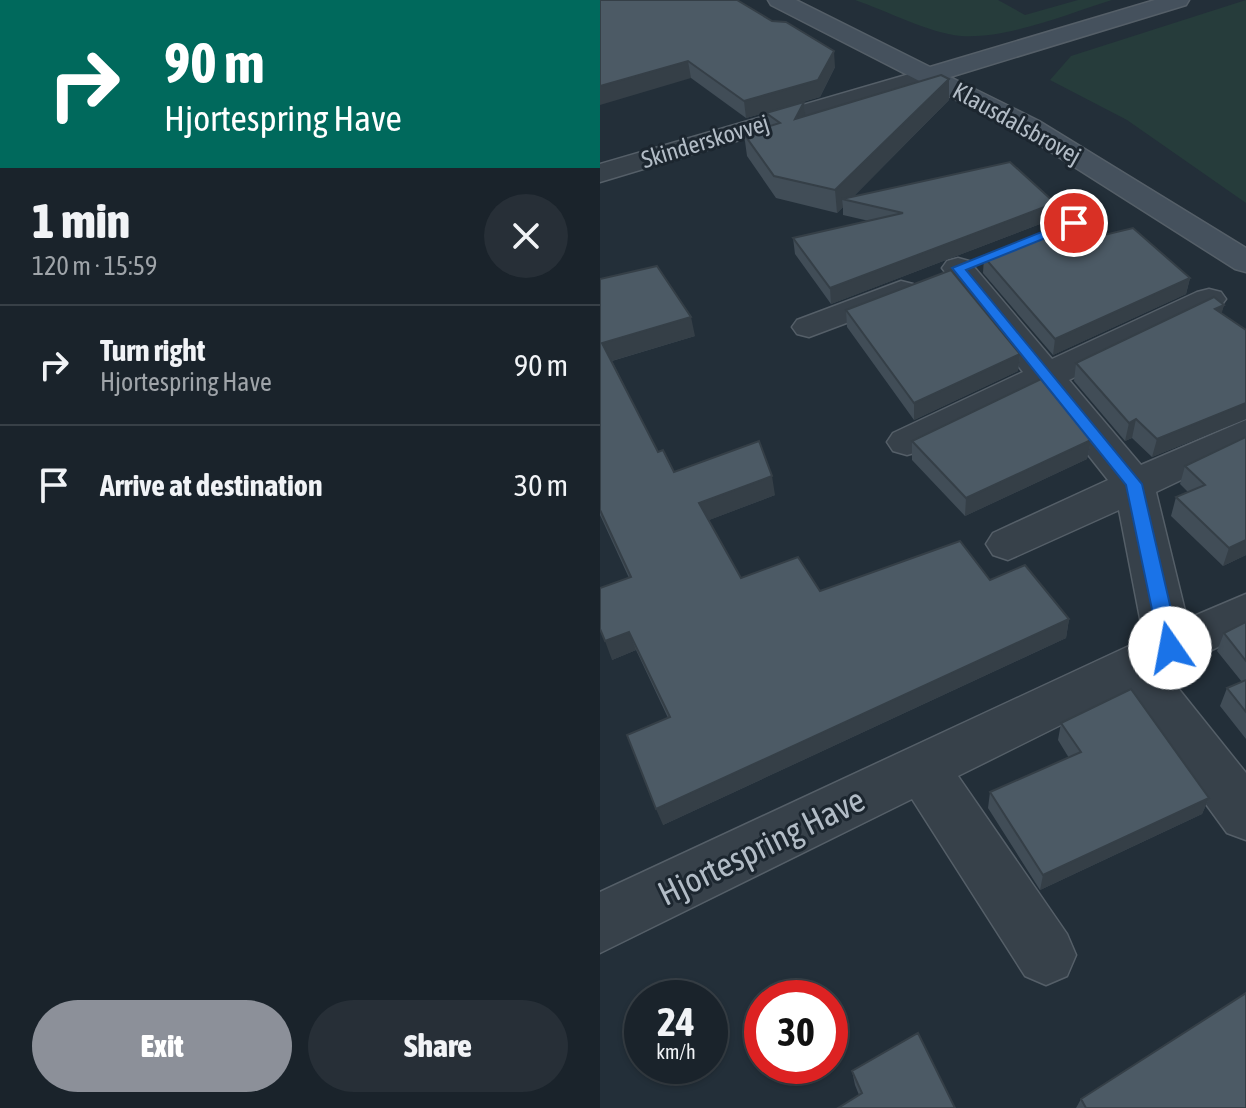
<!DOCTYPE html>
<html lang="en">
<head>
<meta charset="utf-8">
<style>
  body { margin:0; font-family:"Asap Condensed",sans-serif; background:#272f37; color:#f1f3f6; height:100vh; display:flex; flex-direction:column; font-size:30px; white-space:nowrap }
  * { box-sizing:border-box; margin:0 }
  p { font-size:26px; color:#9fa4a9 }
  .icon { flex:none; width:44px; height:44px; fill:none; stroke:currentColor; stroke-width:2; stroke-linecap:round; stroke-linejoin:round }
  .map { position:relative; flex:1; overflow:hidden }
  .drawer { display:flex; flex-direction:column; background:#1a232b; width:600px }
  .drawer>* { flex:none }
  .top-card { background:#00695c; color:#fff; overflow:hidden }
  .speed { position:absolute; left:24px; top:980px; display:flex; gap:16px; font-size:40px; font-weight:700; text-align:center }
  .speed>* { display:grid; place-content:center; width:104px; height:104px; border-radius:50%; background:#1a232b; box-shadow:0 2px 6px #0004,0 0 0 2px #384047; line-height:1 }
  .speed small { font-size:20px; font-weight:400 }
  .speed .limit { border:12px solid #d22; background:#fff; color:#111 }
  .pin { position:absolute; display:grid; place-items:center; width:68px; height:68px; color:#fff; margin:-34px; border:4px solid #fff; border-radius:50%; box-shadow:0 2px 8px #0007 }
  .me { position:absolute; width:88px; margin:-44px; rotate:348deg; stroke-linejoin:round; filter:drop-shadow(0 0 6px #0008) }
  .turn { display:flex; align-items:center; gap:28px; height:168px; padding:0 32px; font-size:36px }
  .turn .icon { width:104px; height:104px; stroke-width:2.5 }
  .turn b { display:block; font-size:56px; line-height:68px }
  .round { display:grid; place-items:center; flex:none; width:84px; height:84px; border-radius:42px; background:#272f37 }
  .summary { display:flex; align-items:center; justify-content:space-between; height:136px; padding:0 32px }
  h1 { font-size:48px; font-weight:800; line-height:60px }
  .cta { display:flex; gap:16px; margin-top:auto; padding:16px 32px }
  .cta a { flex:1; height:92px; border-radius:48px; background:#8c9099; color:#fff; font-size:32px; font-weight:800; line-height:92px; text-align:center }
  .cta a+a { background:#272f37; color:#f1f3f6 }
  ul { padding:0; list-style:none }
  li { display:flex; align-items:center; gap:24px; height:120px; padding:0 32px; border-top:2px solid #384047 }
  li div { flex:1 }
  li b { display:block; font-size:30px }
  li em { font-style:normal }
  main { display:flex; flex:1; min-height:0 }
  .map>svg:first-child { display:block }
  .green { fill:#263c3b }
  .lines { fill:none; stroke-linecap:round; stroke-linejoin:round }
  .street-casing { stroke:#555f68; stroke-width:3 }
  .secondary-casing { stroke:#555f68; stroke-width:3 }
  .street { fill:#37414a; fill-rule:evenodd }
  .secondary { fill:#45515d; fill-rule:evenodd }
  .wall { fill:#414d57 }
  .shaded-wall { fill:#353f47 }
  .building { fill:#4c5a65; stroke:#353f47; stroke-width:2 }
  .route { fill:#1a73e8; stroke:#114b97; stroke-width:2 }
  .labels { text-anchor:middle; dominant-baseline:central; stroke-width:6; stroke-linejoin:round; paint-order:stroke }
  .far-street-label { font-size:24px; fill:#b2bcc6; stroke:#1c262f }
  .near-street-label { font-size:34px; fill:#b2bcc6; stroke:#1c262f }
</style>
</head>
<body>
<main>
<section class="drawer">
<div class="top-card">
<div class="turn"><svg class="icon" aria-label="right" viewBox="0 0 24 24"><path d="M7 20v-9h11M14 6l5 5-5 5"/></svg><div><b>90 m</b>Hjortespring Have</div></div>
</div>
<div class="summary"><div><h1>1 min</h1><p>120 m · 15:59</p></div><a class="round"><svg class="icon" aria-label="close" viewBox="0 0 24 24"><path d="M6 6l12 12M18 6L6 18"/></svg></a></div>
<ul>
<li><svg class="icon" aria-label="right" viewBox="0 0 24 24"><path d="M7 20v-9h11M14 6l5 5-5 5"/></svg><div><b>Turn right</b><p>Hjortespring Have</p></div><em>90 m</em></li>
<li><svg class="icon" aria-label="arrive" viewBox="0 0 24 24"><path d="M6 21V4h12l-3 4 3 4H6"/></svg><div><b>Arrive at destination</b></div><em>30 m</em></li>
</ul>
<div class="cta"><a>Exit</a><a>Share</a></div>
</section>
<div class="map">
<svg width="646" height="1108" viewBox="0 0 646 1108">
  <rect width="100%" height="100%" fill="#232f39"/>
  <!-- green -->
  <path class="green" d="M255,0H398L425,15L478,0H512C467,14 408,39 361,36C329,33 287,11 255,0Z
    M646,0V203L527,120L450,80L471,56Z"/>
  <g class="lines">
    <!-- street casing -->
    <g class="street-casing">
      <path id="street" d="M330,68L339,70L342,75L339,80L0,182V164Z
        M358,258L369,261L452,359L597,292L609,289L621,292L626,299L621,306L469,380L541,465L646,420V449L556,492L587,619L646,594V633L566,673L646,773V840L627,833L525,693L358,776L467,934L476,955L467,976L446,985L425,976L312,799L0,953V892L544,639L519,510L408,560L393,555L386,544L393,533L508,480L440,394L321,451L307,455L293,451L287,442L293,433L423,372L342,268L347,261Z
        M301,281L313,284L318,291L313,298L209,337L197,334L192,327L197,320Z"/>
    </g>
    <!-- secondary casing -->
    <g class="secondary-casing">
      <path id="secondary" d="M168,0H196L330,67L555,0H589L586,5L350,77L439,121L646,248V272L635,269L421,133L171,5Z"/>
    </g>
    <!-- street -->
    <use href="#street" class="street"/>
    <!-- secondary -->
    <use href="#secondary" class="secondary"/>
  </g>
  <!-- wall -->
  <path class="wall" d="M0,0L235,67L220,97L146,118L91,78Z
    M349,100L253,197L453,219L231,304L195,254L193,238L269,221L243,215V207L237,213L176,198L147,156L144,134L168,127L166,113L204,102L205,116Z
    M492,238L590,278L586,294L453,355L383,273L384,257Z
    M0,279L95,336L12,361L58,452L74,472L175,495L109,520L141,578L220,591L390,580L469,619L466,638L63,825L68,718L36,650L12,660L29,578L0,515Z
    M624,305L621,313L646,330V419L552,457L532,438L525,441L474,381L476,363Z
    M246,310L420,354L418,371L314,420L247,327Z
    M646,437V555L623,566L571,516L576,497L588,492L580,484L585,466Z
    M491,440L487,459L365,516L312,460V441Z
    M646,622V739L620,706L627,688L642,682L617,651L624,633Z
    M461,723L609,798L602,814L440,890L388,808L390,792L469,758L458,740Z
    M252,1071L355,1108L259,1095L255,1085Z
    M481,1099L646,1108H476Z"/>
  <!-- shaded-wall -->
  <path class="shaded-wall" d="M234,51L235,67L220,97L146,118L144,101Z
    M88,61L91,78L0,105V86Z
    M349,79V100L249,201L242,199L243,207L237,213L235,190Z
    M204,102L206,123L195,119Z
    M455,203L453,219L231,304L230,288Z
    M590,278L586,294L453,355L455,339Z
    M624,305L619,323L615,309Z
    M91,317L95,336L8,362L2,343Z
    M420,354L418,371L314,420V403Z
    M646,403V419L552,457L557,439Z
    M536,419L532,438L525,441L529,423Z
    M491,440L487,459L365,516L366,498Z
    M172,476L175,495L104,522L99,503Z
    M646,540V555L623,566L629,548Z
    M469,619L466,638L63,825L56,809Z
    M29,632L36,650L12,660L5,641Z
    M609,798L602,814L440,890L443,875Z"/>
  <!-- building -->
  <path class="building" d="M0,0H137L172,21L186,22L234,51L218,80L144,101L88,61L0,86Z
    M341,75L349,79L235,190L174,176L144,134L180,123L166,113L204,102L195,119Z
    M410,162L455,203L230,288L193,238L303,213L242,199Z
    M475,221L492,238L533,228L590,278L455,339L384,257Z
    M57,266L91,317L2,343L58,452L63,450L74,472L159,441L172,476L99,503L141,578L198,557L220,591L360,541L390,580L425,565L469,619L56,809L27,735L70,717L29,632L5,641L0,629V588L31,577L0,510V279Z
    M351,270L420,354L314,403L246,310Z
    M614,297L624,305L615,309L646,330V403L557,439L536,419L529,423L476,363Z
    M441,379L491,440L366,498L312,441Z
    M646,437V540L629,548L576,497L605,485L585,466Z
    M646,622V661L624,633Z
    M646,680V712L627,688Z
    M531,689L609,798L443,875L390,792L481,752L461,723Z
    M646,993V1108H486L481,1099Z
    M318,1033L355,1108H238L262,1093L252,1071Z"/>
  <!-- route -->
  <path class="route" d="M474,219L480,223L478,225L366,270L542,484L580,648L577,654H563L560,648L526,485L352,268Z"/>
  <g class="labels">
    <!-- far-street labels -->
    <g class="far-street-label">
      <text transform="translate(417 123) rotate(29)">Klausdalsbrovej</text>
      <text transform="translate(105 141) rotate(-17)">Skinderskovvej</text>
    </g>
    <!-- near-street labels -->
    <g class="near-street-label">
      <text transform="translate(161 846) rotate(-26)">Hjortespring Have</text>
    </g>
  </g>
</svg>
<div class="speed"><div>24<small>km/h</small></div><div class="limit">30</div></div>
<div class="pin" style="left:474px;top:223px;background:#d93025"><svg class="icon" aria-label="arrive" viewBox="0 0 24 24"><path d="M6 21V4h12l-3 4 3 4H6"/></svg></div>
<svg class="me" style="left:570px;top:648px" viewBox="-20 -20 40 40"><circle r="19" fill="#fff"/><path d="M0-13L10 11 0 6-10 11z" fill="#1a73e8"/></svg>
</div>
</main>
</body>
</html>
